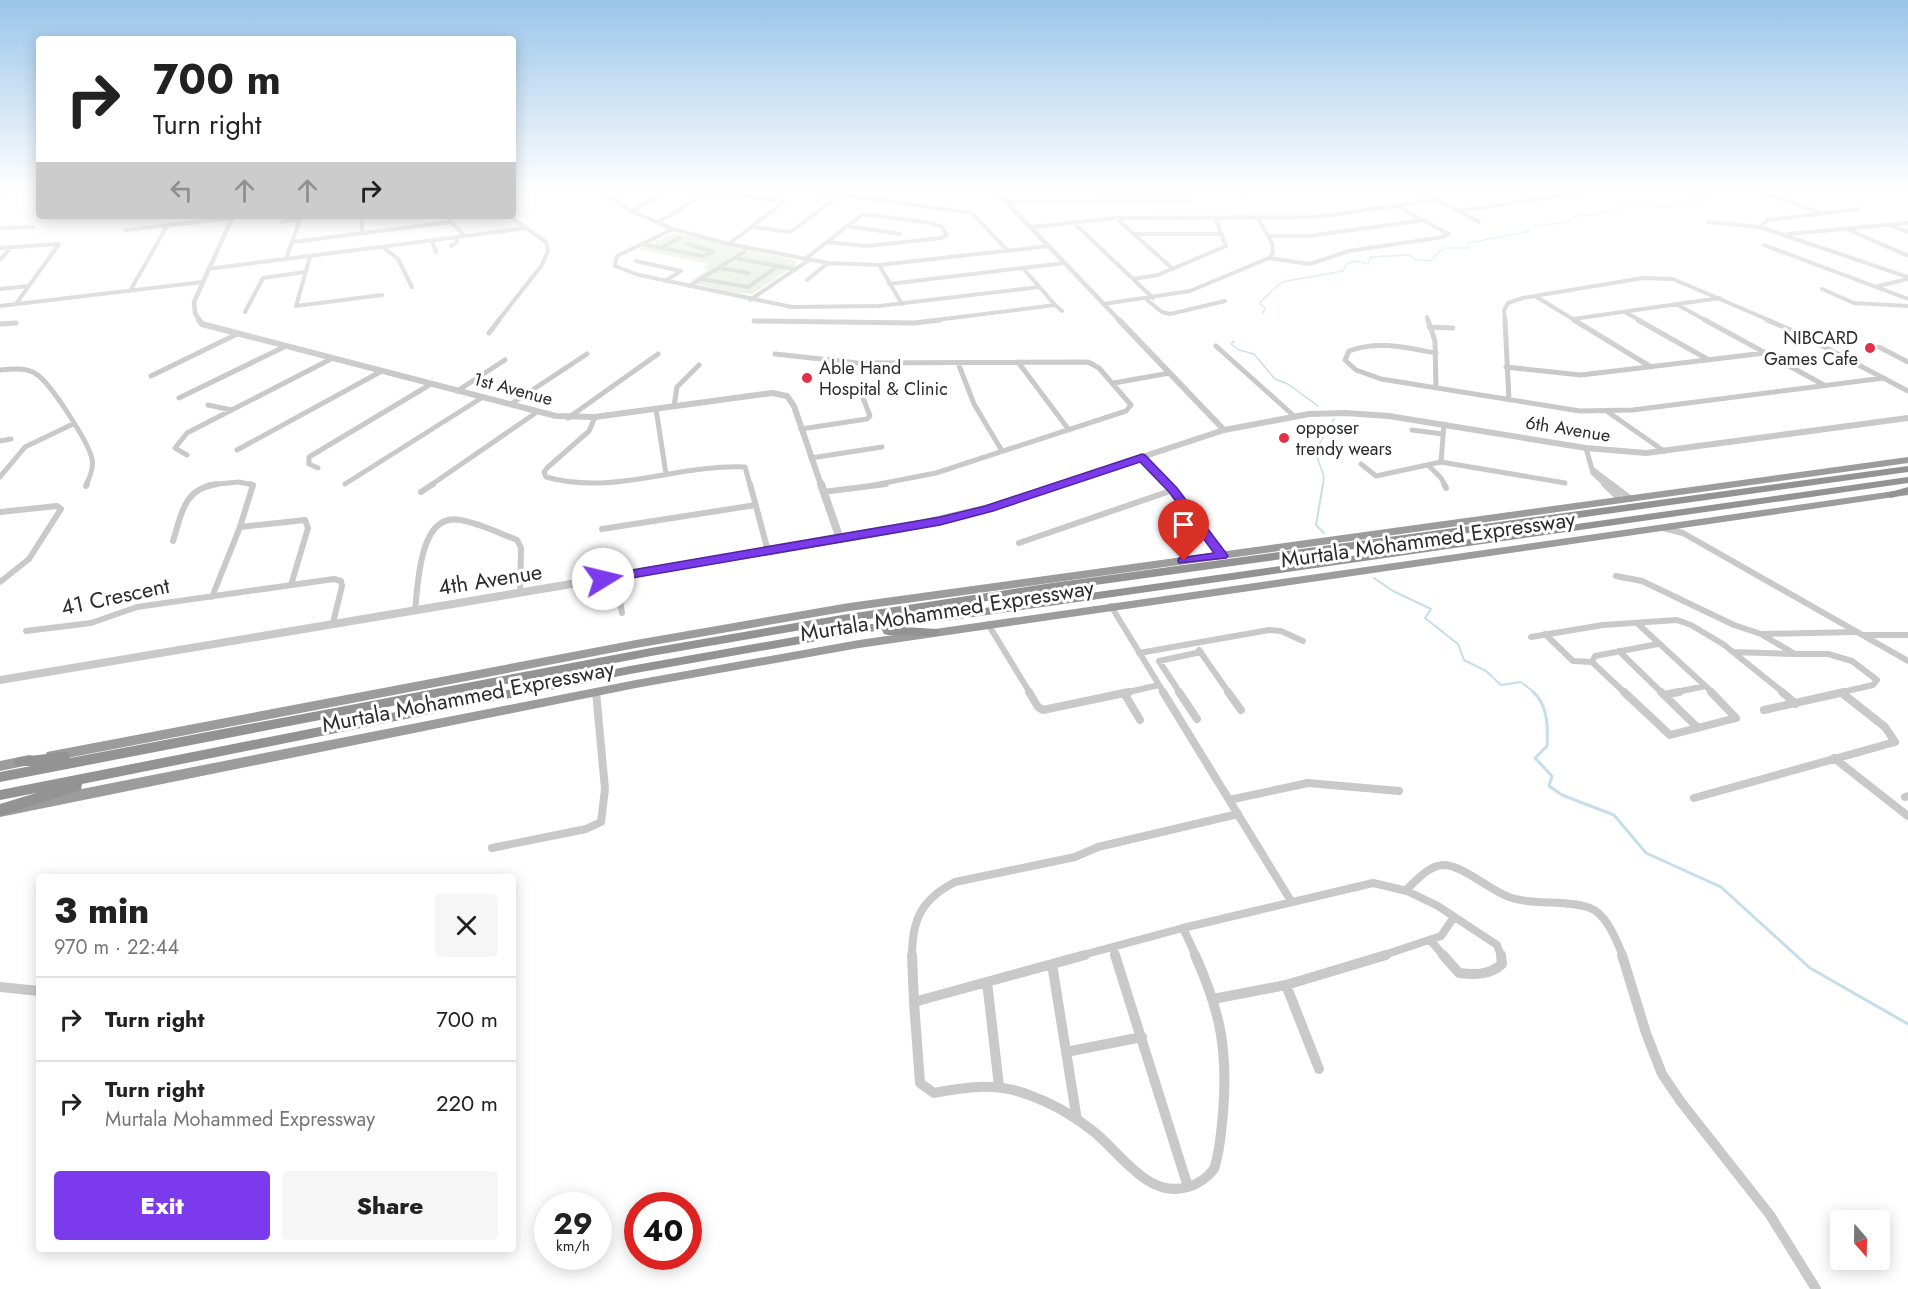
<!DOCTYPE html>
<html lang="en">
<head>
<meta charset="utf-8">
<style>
  body { margin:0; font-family:Jost,sans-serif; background:#f6f6f6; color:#222; height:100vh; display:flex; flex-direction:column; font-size:22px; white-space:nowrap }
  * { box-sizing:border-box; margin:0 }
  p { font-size:20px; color:#767676 }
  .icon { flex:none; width:33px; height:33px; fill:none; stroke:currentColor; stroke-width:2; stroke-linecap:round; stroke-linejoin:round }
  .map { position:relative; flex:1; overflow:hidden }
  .side { position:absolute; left:36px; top:874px; width:480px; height:378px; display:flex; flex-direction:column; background:#fff; border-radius:6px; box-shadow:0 3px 15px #0003 }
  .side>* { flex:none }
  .hud { position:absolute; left:36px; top:36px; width:480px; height:183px; border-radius:6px; box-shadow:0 3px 15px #0003; background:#fff; color:#222; overflow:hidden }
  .needle { width:39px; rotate:160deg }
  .buttons { position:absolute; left:1830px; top:1210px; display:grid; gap:12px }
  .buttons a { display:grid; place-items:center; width:60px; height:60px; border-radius:6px; background:#fff; box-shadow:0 3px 15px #0003; font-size:30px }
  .speed { position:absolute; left:534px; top:1192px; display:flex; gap:12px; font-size:30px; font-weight:700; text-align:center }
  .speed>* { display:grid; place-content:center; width:78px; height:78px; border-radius:50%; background:#fff; box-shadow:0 3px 15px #0003; line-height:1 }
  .speed small { font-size:15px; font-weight:400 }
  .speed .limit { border:9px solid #d22; background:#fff; color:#111 }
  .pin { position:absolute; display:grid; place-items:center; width:51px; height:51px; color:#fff; margin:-62px -26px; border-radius:50% 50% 50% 0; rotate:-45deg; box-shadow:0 0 6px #0007 }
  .pin .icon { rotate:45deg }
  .me { position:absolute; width:66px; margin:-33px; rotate:81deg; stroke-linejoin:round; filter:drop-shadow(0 0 4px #0008) }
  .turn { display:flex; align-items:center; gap:21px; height:126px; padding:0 18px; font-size:27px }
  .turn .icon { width:78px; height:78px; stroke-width:2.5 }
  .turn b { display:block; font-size:42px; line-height:51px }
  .lanes { display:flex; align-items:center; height:57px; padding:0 18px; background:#0003; justify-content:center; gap:30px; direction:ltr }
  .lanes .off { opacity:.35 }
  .round { display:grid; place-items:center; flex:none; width:63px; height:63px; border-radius:6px; background:#f6f6f6 }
  .summary { display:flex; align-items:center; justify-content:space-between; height:102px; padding:0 18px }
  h1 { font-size:36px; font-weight:800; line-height:45px }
  .primary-button { display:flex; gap:12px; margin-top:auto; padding:12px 18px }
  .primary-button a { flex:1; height:69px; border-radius:6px; background:#7c3aed; color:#fff; font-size:24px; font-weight:800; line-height:69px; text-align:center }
  .primary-button a+a { background:#f6f6f6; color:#222 }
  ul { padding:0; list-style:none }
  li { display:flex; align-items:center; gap:18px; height:84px; padding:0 18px; border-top:2px solid #e0e0e0 }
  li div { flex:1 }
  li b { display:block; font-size:22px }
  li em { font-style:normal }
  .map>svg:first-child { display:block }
  .green { fill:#e3eada }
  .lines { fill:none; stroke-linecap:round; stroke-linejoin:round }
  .stream-far2 { stroke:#c6deea; stroke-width:1.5 }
  .stream-far1 { stroke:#c6deea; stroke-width:2 }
  .stream { stroke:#c6deea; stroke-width:3 }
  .minor-far4 { stroke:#c9c9c9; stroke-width:4 }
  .minor-far3 { stroke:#c9c9c9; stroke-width:5 }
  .minor-far2 { stroke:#c9c9c9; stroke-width:6 }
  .minor-far1 { stroke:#c9c9c9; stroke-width:8 }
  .minor { stroke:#c9c9c9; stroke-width:10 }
  .tertiary-far2 { stroke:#c9c9c9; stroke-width:4.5 }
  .tertiary-far1 { stroke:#c9c9c9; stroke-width:6 }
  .tertiary { stroke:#c9c9c9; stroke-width:8 }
  .trunk { fill:#9c9c9c; fill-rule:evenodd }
  .motorway { fill:#939393; fill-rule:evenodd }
  .route { fill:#7c3aed; stroke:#51269a; stroke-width:1.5 }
  .poi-dot { fill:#e13048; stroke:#fff; stroke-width:2 }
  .labels { text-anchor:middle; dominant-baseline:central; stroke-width:6; stroke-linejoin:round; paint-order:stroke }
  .far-poi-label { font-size:18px; fill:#2c2c2c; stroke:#fff; text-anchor:start }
  .far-street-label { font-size:18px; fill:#2c2c2c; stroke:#fff }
  .street-label { font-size:22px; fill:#2c2c2c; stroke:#fff }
</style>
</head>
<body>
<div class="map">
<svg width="1908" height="1289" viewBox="0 0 1908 1289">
  <rect width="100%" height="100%" fill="#fff"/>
  <!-- green -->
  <path class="green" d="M676,233L794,260L797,264L752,294L736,293L691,283L694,281L691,280L708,270L703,268L707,264L638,249Z"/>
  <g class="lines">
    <!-- stream-far2 -->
    <path class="stream-far2" d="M1263,313L1265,308L1260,304L1261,301L1282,282L1343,271L1346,264L1355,261L1368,264L1371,257L1409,255L1416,260L1430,261L1444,248H1469L1468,243L1526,232L1535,226L1568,222L1572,217L1609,212L1639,200L1664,208L1703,203L1691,197L1713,195L1720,191
      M1234,341L1231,344L1239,350L1254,354L1275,379L1288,384L1318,406
      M1323,485L1324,477L1315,451L1334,419"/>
    <!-- stream-far1 -->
    <path class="stream-far1" d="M1323,484L1316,525L1324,533
      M1374,578L1393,591L1431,609L1425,618L1458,644L1464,660L1486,671L1501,685L1521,682L1535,693"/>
    <!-- stream -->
    <path class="stream" d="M1533,692C1548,704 1548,728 1547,746L1535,758L1552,776L1549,786L1562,795L1614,815L1646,853L1721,887L1810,968L1908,1024"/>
    <!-- minor-far4 -->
    <path class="minor-far4" d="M602,191L631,211L673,229L729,244L828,263L879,265L1049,246
      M711,191L784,202L729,244
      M817,191L972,213L1007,250
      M1162,191H1205
      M1241,191L1243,194
      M1417,191L1459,211L1589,191
      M1759,191L1821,213
      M0,197L8,191
      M610,198L623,191
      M1007,202L1188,201
      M1397,206L1449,234
      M631,211L666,191
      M1459,211L1479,222
      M362,216V233
      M449,216L451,222L465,236
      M1116,218L1173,269
      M281,222L300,219
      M1073,222L1153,298
      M1708,222L1760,227L1908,277
      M657,223L710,191
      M846,226L900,234
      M1892,226L1908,232
      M753,227L790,232L842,194
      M1031,227L1116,218L1315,217L1437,200
      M1760,227L1768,220L1860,209
      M0,228L33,227
      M673,229L617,256L615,266L639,275L792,307L879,306L1039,287
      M1847,229L1908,256
      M125,230L232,218
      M1134,234H1222
      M1788,234L1908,223
      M1269,236H1309L1424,220
      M432,241L436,252
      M293,242L451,222
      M641,244L703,256L713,252L688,244
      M1764,245L1908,299
      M451,246L457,242V237
      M383,247L398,259L412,287
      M0,248L59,244L16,304
      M660,248L680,238
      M310,257L296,306L382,295
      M734,258L794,269
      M1269,258L1310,264L1349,251L1443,237L1449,234
      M286,259L301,216
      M805,259L863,214L931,223L942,227L947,235L941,238L867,246L827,242
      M0,260L11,247
      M636,261L681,271L665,281
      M879,265L902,304
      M719,268L749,273
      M208,269L527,228
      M702,279L748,287L778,266
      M1133,279L1158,275L1226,246L1215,218
      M807,280L828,263
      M889,284L1065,263
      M689,286L744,252
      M1879,286L1908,279
      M0,289L29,286
      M1822,289L1854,303L1908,306
      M130,291L167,226
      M1535,296L1576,321
      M1146,299L1162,312L1170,314L1225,301
      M750,300L809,260
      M1103,304L1190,291L1269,258L1273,253L1272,243L1258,218
      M1676,304L1707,321
      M1055,305L1062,311
      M0,306L203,282
      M245,312L263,278L305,272
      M1625,312L1641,321
      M1427,317L1428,321
      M1573,319L1720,298
      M498,321L542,265L548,251L546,242L509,216
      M754,321H770
      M928,321L1055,305L1023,268
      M1505,321L1504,310L1508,303L1523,298L1643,278L1673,279L1771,321"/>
    <!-- minor-far3 -->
    <path class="minor-far3" d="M1428,320L1435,341L1436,388
      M1505,320L1509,400
      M1574,320L1651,367
      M1638,320L1709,360
      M1705,320L1824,385
      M1767,320L1798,333L1908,391
      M754,321L914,323L940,320
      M0,324L16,323
      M1429,327L1453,328
      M489,333L499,320
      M1216,346L1294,416
      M1879,347L1908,362
      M1436,353C1407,348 1378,340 1349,351L1345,360L1356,370L1381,379L1580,411L1633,410L1884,378
      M775,354L858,363L1088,362L1099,368L1131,405L1126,411L936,473L874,485
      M1018,362L1069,430
      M958,363L974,404L1002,451
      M1506,367L1581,375L1765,353
      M0,370C11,369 26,367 36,374C50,382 89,443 92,459C94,468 90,477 86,485
      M151,376L237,334
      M1114,383L1170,373
      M457,391L505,360
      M179,398L284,347
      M511,404L587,354
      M208,405L232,410
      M674,406L677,387L699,365
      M656,409L666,474
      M1608,412L1664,451
      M595,417L589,431L547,468L544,472L546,477C613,496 678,464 745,467L750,485
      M568,418L658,354
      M801,429L867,419L870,416L860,390
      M1412,430L1443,434
      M0,441L11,439
      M1586,448L1593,473L1606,485
      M237,450L380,372
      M187,455L175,448L187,433L331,359
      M1142,457L1169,485
      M811,458L882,447
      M1441,462L1444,424
      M1361,464L1376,476L1441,462L1565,483
      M1428,465L1441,478L1445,485
      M318,468L309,464V457L431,384
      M1592,469L1613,485
      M0,477L25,447L73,424
      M345,484L483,397
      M208,485L239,482L253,485
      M431,485L537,412"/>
    <!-- minor-far2 -->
    <path class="minor-far2" d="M750,484L768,551
      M1167,484L1222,556
      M1444,484L1446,488
      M1604,484L1621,500
      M1611,484L1631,499
      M86,486L87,484
      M421,492L433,484
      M823,492L886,484
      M0,512L57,506L61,509L29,559L0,582
      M240,527L305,520L308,528L291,585
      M1663,528L1683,533L1908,661
      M602,529L756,505
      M173,541C182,513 183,489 217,484
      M1019,543L1173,490
      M1616,576L1642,581L1734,625L1761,634L1795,654H1828L1852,661L1877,680L1873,685L1838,693
      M212,597L240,527L253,485L250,484
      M1111,606L1164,693
      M415,610C418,585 419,512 460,520C479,523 499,533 517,540L521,548L520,593
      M622,613L617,582L624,575
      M1637,623L1713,693
      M988,624L1030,693
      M26,631L91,623L137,607L334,579L341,581L342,586L333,623
      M1545,634L1573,661L1592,662
      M1761,634L1855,632
      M1863,635H1908
      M1531,637L1603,625L1677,620L1691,625L1723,644L1784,693
      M1199,650L1229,693
      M1619,651L1662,693
      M1733,652L1794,654
      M1139,653L1269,630L1281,631L1303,641
      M1124,693L1159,685
      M1180,693L1159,661L1201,652
      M1625,693L1592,662L1595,656L1658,644
      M1672,693L1705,686"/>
    <!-- minor-far1 -->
    <path class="minor-far1" d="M1029,692L1038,707L1043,710L1124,693
      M1129,692L1124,693L1140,720
      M1163,692L1291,901
      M1179,692L1197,719
      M1228,692L1241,710
      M1624,692L1670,735L1736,718L1711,692
      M1661,692L1698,728
      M1782,692L1796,704
      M1664,695L1679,692
      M1764,710L1844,692
      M1834,758L1908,816
      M1905,797L1908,796
      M1694,798L1895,742L1885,727L1842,693
      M1229,800L1308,783L1399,791
      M492,848L586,829L601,822L605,789L596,692
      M1406,890C1417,880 1428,866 1443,865C1463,865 1489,890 1509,897C1533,906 1566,899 1590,908C1607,914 1617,942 1623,956
      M1183,928L1196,956
      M1183,928L1373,883L1407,891L1438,906L1497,945L1501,956
      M1430,940L1444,956
      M1113,947L1116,956
      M912,956C912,919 922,899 955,882L1075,857L1098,847L1238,814
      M1079,956L1183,928
      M1381,956L1441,936L1454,917"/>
    <!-- minor -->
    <path class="minor" d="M912,955L914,1002
      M1085,955L914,1002L920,1083L934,1093C968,1087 996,1082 1029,1095C1052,1103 1074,1116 1093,1131C1120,1152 1147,1199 1188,1187C1198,1184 1207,1178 1214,1169C1220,1152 1221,1132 1223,1114C1228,1050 1221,1013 1195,955
      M1115,955L1188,1187
      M1443,955L1459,973C1475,975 1490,975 1502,964L1501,955
      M1622,955L1646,1033L1662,1074L1681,1102L1770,1215L1816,1289
      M1052,964L1077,1120
      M987,982L999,1086
      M1286,985L1319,1069
      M0,987L39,991
      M1213,999L1286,985L1386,955
      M1066,1052L1142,1037"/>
    <!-- tertiary-far2 -->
    <path class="tertiary-far2" d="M996,191L1120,321
      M200,321L195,313L194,302L233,216"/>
    <!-- tertiary-far1 -->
    <path class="tertiary-far1" d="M199,320L202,324L556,416L595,417L772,393L787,396L794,406L821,485
      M1119,320L1224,430
      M1057,485L1224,430L1309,414L1345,413L1389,416L1586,448L1646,453L1908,418"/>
    <!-- tertiary -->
    <path class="tertiary" d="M821,484L840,539
      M0,680L899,529L989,508L1062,484"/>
    <!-- trunk -->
    <path class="trunk" d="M1908,457V463L849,611L636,648L52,761L47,760L45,756L47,752L52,751L636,640L849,603Z
      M1908,489V495L859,648L636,688L0,817V805L636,680L859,640Z
      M29,755L34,756L36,760L34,764L0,771V761Z"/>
    <!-- motorway -->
    <path class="motorway" d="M1908,466V472L1052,591L842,623L651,656L0,782V772L31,766H16L14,762L16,758L21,757L64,752L69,753L70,758L651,648L842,615L1052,583Z
      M1908,477V483L903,627L938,629L940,632L938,635L934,636L888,635L884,634L882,630L851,635L630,674L82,784L81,790L0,816V804L36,793L0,800V790L630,666L851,627Z
      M1908,487V493L1891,498L1886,495L1887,493Z"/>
  </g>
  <!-- sky -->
  <linearGradient id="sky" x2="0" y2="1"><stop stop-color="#9ac5e9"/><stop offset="0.51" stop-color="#fff"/><stop offset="1" stop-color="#fff" stop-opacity="0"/></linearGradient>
  <rect width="1908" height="371" fill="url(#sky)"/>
  <!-- route -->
  <path class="route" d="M1142,454L1145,455L1177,488L1226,553L1228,556L1226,558L1179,563L1178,561L1179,558L1214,553L1169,492L1140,462L993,511L940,525L603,583L597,579L603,575L940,517L985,506Z"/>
  <!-- markers -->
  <g class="poi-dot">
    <circle cx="1870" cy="348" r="6"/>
    <circle cx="807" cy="378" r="6"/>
    <circle cx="1284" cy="438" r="6"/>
  </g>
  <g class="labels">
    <!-- far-poi labels -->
    <g class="far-poi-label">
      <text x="1858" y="338" text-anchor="end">NIBCARD<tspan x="1858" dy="21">Games Cafe</tspan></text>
      <text x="819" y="368">Able Hand<tspan x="819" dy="21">Hospital &amp; Clinic</tspan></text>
      <text x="1296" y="428">opposer<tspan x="1296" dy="21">trendy wears</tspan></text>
    </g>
    <!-- far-street labels -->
    <g class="far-street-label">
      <text transform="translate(513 389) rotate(15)">1st Avenue</text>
      <text transform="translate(1568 429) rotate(9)">6th Avenue</text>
    </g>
    <!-- street labels -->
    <g class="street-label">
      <text transform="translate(1428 539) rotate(-8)">Murtala Mohammed Expressway</text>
      <text transform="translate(490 579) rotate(-9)">4th Avenue</text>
      <text transform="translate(115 596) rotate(-12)">41 Crescent</text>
      <text transform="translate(947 610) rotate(-9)">Murtala Mohammed Expressway</text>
      <text transform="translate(468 696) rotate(-11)">Murtala Mohammed Expressway</text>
    </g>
  </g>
</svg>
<div class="buttons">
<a><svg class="needle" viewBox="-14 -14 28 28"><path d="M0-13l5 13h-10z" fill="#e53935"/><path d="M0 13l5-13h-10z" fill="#767676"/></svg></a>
</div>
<div class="speed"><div>29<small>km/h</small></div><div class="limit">40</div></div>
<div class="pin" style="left:1184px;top:561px;background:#d93025"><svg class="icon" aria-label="arrive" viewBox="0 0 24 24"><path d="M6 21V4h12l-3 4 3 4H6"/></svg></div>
<svg class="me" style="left:603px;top:579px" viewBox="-20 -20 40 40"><circle r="19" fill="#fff"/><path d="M0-13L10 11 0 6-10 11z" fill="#7c3aed"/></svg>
<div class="hud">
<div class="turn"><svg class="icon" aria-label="right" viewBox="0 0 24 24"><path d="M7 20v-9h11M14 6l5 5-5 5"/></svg><div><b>700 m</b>Turn right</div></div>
<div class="lanes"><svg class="icon off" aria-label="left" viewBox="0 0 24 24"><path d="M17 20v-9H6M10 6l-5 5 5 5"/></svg><svg class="icon off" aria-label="ahead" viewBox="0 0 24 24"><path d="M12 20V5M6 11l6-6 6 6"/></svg><svg class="icon off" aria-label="ahead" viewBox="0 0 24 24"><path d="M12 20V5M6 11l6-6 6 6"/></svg><svg class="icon" aria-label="right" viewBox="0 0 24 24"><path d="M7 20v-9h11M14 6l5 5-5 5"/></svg></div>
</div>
<section class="side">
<div class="summary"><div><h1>3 min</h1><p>970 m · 22:44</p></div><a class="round"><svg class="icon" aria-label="close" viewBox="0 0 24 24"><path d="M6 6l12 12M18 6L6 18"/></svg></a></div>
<ul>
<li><svg class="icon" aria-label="right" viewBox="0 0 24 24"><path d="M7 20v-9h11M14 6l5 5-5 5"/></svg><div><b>Turn right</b></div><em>700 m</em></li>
<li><svg class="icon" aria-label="right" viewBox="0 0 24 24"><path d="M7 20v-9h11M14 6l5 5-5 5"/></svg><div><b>Turn right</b><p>Murtala Mohammed Expressway</p></div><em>220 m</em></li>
</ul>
<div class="primary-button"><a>Exit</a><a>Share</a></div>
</section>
</div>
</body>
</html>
